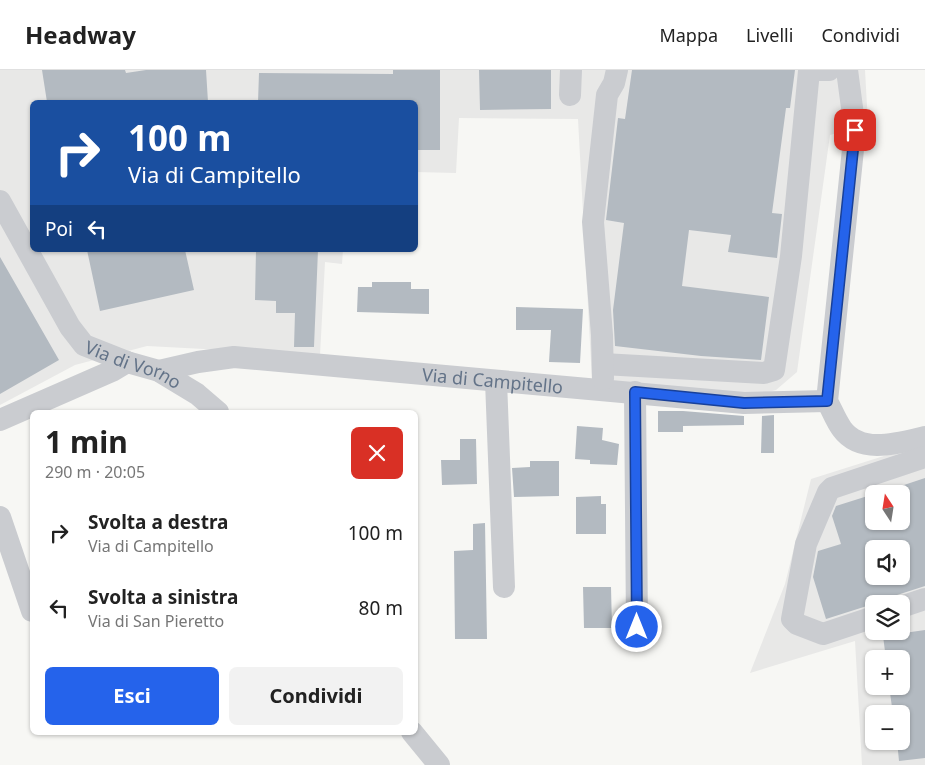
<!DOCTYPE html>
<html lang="it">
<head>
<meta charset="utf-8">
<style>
  body { margin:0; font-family:"Noto Sans",sans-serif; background:#f2f2f2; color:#222; height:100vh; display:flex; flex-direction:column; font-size:19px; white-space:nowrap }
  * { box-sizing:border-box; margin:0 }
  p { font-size:16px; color:#767676 }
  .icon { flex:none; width:28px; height:28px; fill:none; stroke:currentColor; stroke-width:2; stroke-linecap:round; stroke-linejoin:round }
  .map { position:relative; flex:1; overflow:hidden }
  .side { position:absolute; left:30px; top:340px; width:388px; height:325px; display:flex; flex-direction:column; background:#fff; border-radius:8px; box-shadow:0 1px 4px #0004 }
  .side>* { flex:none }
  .banner { position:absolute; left:30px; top:30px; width:388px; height:152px; border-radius:8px; box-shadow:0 1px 4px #0004; background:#1a4fa0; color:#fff; overflow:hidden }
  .needle { width:32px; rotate:348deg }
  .controls { position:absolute; left:865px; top:415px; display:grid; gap:10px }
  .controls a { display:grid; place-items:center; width:45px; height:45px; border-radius:8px; background:#fff; box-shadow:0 1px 4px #0004; font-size:25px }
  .pin { position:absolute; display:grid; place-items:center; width:42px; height:42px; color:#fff; margin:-21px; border-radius:10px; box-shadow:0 2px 8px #0006 }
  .me { position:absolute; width:55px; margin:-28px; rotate:0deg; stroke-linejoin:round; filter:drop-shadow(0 0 4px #0008) }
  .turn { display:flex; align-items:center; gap:18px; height:105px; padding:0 15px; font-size:22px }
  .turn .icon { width:65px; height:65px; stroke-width:2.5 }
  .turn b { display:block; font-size:35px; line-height:42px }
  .then { display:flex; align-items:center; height:48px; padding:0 15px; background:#0003; gap:10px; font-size:19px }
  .round { display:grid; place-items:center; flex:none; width:52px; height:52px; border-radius:8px; background:#f2f2f2 }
  .head { display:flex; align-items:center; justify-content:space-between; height:85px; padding:0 15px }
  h1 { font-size:30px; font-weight:700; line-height:38px }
  .primary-button { display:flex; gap:10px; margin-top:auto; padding:10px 15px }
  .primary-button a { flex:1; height:58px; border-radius:8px; background:#2563eb; color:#fff; font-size:20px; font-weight:700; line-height:58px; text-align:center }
  .primary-button a+a { background:#f2f2f2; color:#222 }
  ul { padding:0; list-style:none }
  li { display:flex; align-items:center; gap:15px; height:75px; padding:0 15px }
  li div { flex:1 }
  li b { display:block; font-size:19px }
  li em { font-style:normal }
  header { display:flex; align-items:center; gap:30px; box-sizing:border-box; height:70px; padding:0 25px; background:#fff; border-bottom:1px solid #e0e0e0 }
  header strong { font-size:24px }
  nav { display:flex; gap:28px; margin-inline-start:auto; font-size:18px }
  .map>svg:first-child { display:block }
  .built { fill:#e8e8e7; fill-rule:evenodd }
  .building { fill:#b3bac1; fill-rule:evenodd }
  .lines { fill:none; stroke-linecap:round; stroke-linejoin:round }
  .minor { stroke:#caccd0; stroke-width:22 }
  .route-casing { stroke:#184099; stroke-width:12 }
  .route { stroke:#2563eb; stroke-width:9 }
  .labels { text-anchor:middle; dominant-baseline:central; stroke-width:5; stroke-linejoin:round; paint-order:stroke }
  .street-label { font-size:18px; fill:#637388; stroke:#fff }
</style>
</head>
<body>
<header>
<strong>Headway</strong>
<nav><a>Mappa</a><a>Livelli</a><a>Condividi</a></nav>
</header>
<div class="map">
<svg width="925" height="695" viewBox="0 0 925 695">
  <rect width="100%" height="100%" fill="#f7f7f4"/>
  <!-- built -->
  <path class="built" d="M0,0H865L868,54L830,65L797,302L776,320L756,325L592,311L578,49L459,48L456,103L415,102V32H32V180H343L342,194L325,192L320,285L147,276L75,295L0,335Z
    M925,373V695H862L855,571L750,603L785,514L811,409ZM874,424H901V451H874ZM874,479H901V506H874ZM874,534H901V561H874ZM874,589H901V616H874ZM874,644H901V671H874Z"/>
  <!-- building -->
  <path class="building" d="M42,0H125L126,3L146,0H206L208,32H47Z
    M393,0H440V80H415V32H258L259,3L393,4Z
    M479,0H551V39L480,40Z
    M632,0H795L790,38H786L772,143L782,144L777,188L728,182L731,165L689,160L682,216L769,227L761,290L701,286L615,276L613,240L624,153L606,150L618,48L625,49Z
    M87,180H185L194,220L100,241Z
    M256,180H318L314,277H294L295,243H276V231L255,230Z
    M0,187L59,290L0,324Z
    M372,212H411V219H429V244L357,242L358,217H372Z
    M516,237L583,239L580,293L549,292L551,260H516Z
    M658,341H683L744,346V355L683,356V362H658Z
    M774,345V383H761L762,346Z
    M577,356L603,358L602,370L619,374L617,395L590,394V390L575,389Z
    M460,369H476L477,414L442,415L441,390H460Z
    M530,391H559V426L514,427L512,398L530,397Z
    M925,408V516L897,525L888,534L870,535L826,549L813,507L818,481L841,474L832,446L836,436L874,424V451H901V416ZM874,479H901V506H874Z
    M601,426V434H606V464H576V427Z
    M485,453L487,569H455L454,481L473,480V454Z
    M583,517H611L612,558H584Z
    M925,560V688L899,691L897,671H901V644H893L889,616H901V589H886L883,566Z"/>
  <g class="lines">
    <!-- minor -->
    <g class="minor">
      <path d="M809,0H829"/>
      <path d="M847,0L855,60L827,331C832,340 836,351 842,359C861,385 899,373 925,367"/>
      <path d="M570,25L571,0"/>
      <path id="s1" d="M0,131L70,257L84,275L127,292L159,301L197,324L218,342"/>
      <path d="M603,294L764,303L774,300L791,186L809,1"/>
      <path id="s2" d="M159,301L198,292L234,287L744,333L827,331"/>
      <path d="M603,309L602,265L593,152L607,25L614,13L617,0"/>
      <path d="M496,311L504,517"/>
      <path d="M635,322L637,557"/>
      <path d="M0,350L112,301L127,292"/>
      <path d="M0,447L32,541"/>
      <path d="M901,537L925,529"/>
      <path d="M874,547L823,564L797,554L792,549L806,474L828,422L832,418L925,387"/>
      <path d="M412,662L439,695"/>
    </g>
  </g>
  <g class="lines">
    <!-- route casing -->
    <g class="route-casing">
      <path id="route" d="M637,557L635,322L744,333L827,331L855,60"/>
    </g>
    <!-- route -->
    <use href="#route" class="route"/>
  </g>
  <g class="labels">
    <!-- street labels -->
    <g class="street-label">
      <text stroke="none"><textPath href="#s1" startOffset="220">Via di Vorno</textPath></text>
      <text stroke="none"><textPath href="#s2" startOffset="336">Via di Campitello</textPath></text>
    </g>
  </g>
</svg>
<div class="controls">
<a><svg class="needle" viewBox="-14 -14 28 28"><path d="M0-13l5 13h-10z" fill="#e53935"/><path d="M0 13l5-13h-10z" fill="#767676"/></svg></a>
<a><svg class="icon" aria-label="sound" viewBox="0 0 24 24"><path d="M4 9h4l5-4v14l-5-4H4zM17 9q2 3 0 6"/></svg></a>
<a><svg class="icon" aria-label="layers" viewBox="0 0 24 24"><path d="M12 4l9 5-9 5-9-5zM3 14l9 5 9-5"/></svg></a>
<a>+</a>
<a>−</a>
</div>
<div class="pin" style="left:855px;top:60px;background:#d93025"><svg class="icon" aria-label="arrive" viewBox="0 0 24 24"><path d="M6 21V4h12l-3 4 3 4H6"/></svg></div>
<svg class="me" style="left:637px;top:557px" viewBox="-20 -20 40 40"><circle r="17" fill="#2563eb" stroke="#fff" stroke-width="3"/><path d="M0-11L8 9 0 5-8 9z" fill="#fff"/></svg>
<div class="banner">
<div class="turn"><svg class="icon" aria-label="right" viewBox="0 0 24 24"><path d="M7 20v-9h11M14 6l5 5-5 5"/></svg><div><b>100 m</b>Via di Campitello</div></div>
<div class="then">Poi<svg class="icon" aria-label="left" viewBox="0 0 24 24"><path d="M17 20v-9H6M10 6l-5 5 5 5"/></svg></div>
</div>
<section class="side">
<div class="head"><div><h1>1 min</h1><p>290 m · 20:05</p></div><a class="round" style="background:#d93025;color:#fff"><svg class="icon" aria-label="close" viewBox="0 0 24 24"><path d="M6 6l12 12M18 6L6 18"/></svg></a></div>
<ul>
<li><svg class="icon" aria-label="right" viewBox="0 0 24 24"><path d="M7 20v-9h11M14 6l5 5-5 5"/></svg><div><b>Svolta a destra</b><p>Via di Campitello</p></div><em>100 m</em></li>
<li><svg class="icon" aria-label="left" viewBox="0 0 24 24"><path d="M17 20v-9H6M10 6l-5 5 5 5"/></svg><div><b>Svolta a sinistra</b><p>Via di San Pieretto</p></div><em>80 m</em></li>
</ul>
<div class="primary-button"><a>Esci</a><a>Condividi</a></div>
</section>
</div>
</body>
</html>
